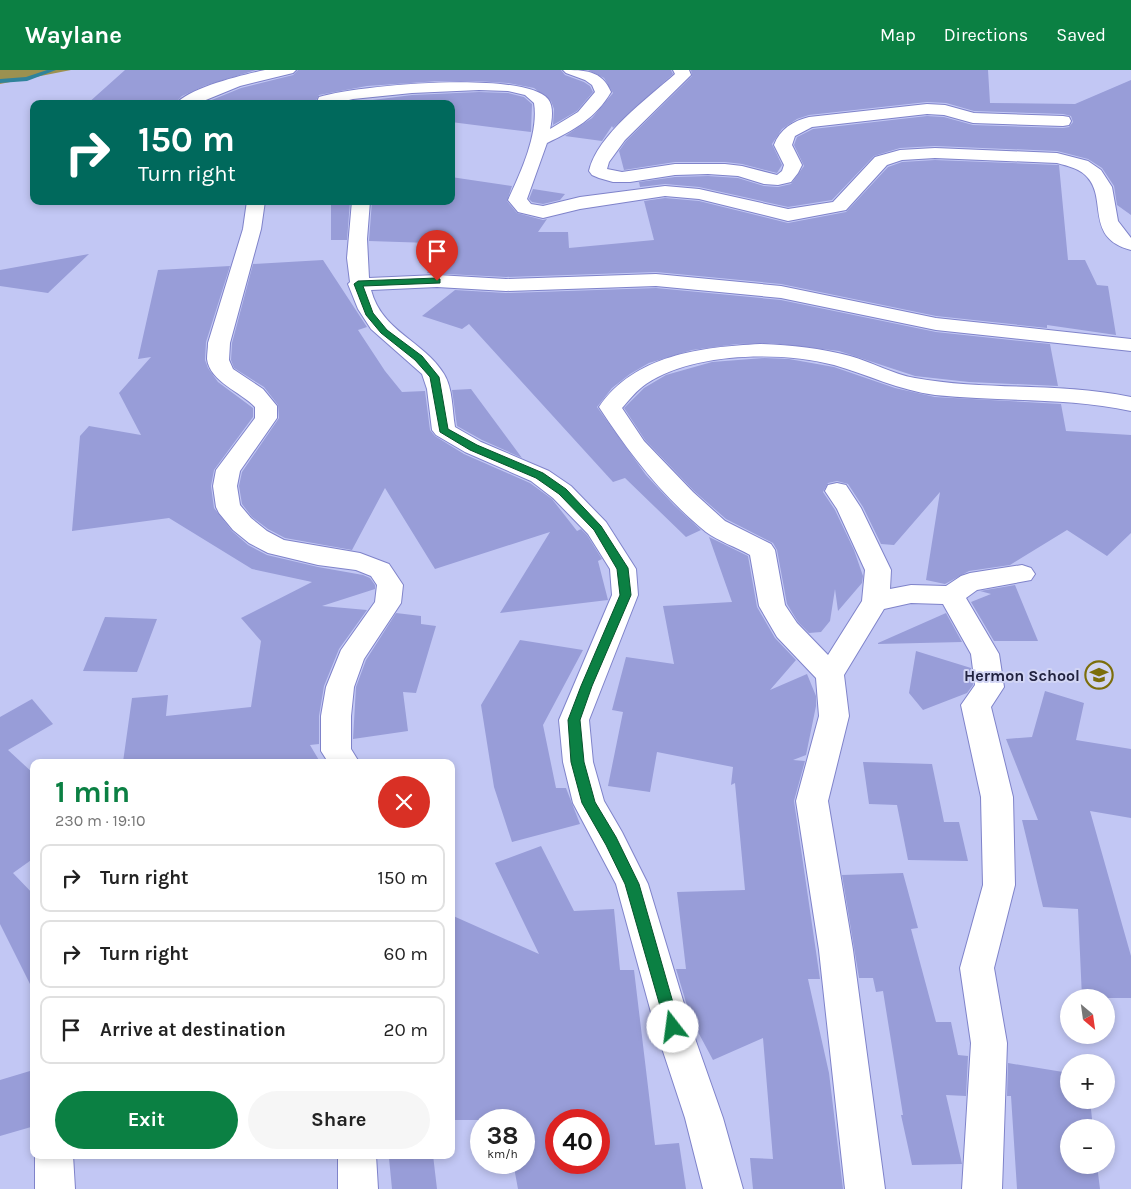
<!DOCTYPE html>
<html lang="en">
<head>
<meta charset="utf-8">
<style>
  body { margin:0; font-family:Karla,sans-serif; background:#f6f6f6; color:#222; height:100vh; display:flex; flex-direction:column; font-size:19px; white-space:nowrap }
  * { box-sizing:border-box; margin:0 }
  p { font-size:16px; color:#767676 }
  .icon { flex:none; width:28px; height:28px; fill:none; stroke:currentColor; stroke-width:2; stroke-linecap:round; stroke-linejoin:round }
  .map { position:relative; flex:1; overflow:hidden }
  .details { position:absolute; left:30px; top:689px; width:425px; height:400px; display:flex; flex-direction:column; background:#fff; border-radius:10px; box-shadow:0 2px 8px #0003 }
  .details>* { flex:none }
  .banner { position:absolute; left:30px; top:30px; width:425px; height:105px; border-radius:10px; box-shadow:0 2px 8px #0003; background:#00695c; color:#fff; overflow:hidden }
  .needle { width:32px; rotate:151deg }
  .buttons { position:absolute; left:1060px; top:919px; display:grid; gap:10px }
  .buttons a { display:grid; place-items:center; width:55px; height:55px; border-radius:50%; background:#fff; box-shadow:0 2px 8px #0003; font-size:25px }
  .speed { position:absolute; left:470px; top:1039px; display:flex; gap:10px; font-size:25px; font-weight:700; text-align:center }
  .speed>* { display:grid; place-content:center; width:65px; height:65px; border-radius:50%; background:#fff; box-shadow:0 2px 8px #0003; line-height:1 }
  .speed small { font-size:12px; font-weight:400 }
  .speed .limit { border:8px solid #d22; background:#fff; color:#111 }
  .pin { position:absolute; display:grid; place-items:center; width:42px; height:42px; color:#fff; margin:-51px -21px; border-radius:50% 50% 50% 0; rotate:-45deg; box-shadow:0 0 5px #0007 }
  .pin .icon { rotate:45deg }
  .me { position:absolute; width:55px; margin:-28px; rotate:345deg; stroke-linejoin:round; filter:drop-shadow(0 0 4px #0008) }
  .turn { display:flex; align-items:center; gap:18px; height:105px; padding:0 25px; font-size:22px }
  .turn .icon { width:65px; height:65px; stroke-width:2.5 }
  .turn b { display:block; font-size:35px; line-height:42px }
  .round { display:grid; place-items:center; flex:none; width:52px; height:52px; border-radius:26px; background:#f6f6f6 }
  .headline { display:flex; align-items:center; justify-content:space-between; height:85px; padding:0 25px }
  h1 { font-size:30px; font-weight:700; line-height:38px; color:#0b8043 }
  .button { display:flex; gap:10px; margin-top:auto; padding:10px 25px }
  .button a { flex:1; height:58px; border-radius:30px; background:#0b8043; color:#fff; font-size:20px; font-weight:700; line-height:58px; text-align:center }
  .button a+a { background:#f6f6f6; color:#222 }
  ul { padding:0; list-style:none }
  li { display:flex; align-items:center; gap:15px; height:68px; margin:0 10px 8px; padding:0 15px; border:2px solid #e0e0e0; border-radius:10px }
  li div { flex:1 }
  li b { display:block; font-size:19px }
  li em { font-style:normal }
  header { display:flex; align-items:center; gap:30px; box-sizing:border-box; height:70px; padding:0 25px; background:#0b8043; color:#fff }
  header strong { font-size:24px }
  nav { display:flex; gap:28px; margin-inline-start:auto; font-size:18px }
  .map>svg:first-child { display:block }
  .forest { fill:#9b9150 }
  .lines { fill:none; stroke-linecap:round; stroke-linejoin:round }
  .stream { fill:#2f839b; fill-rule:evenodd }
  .building { fill:#989dd8; fill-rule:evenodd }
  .minor-casing { stroke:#7f83ca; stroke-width:2 }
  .minor { fill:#fff; fill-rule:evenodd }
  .route { fill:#0b8043; stroke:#07532c }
  .labels { text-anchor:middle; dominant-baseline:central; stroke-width:4; stroke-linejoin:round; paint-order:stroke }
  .poi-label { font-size:16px; font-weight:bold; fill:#222340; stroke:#d2d5f4; text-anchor:end }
</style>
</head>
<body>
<header>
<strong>Waylane</strong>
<nav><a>Map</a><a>Directions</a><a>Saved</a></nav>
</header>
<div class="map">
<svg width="1131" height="1119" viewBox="0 0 1131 1119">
  <rect width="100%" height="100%" fill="#c2c7f4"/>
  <!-- forest -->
  <path class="forest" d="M0,0H71L0,14Z"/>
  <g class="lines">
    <!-- stream -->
    <path class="stream" d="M47,0H56L27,11L0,13V9L26,7Z"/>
  </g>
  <!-- building -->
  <path class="building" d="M125,0H256L204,16L182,26L174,34H87Z
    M298,0H561L565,5L584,12L590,16L593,22L577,41L553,55L554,39L551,31L534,18L508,13L475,11H439L367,16L319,25L314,34H202L241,18L293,5Z
    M588,0H671L673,4L613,58L612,56L602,71L565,66L592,48L613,23L604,8Z
    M691,0H988L990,33L1075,34L1131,10V145L1117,135L1114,116L1102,98L1088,89L1057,81L935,76L900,78L874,86L832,130L788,137L699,117L665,114L640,117L639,112L675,107L708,106L738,108L764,116L778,117L791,114L804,96L794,75L797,67L813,59L927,46L944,47L973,55L1063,58L1069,57L1073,52L1071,46L1063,44L974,41L946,33L927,32L809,45L797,49L782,59L772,74L782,95L777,103L742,94L725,92H675L624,100L619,81L626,71L692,6Z
    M479,22L508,23L524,27L532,34L531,62L451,52V34H341L412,25Z
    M935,90L1059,95L1068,190H1085L1097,215L1108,216L1116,265L1047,255V258L936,246L781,214L656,202L506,207L427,203L439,181L427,180L430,173L369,171L372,131H451V107L512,116L507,131L517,143L543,150L547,149L538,162H568L569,178L654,170L644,131L665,128L699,131L788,153L846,142L888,97L902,92Z
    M533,119L565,124L560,130L543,134L532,132L529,129Z
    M331,131H350L347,170H331Z
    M89,184L48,223L0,216V200Z
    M323,190L367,257L358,260L385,301L402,322L425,321L430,360L435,366L464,384L530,413L552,429L577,461L581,459L587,465L602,489L598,491L608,530L500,543L550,462L435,499L385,418L352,480L285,468L268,459L252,447L242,434L239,416L242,402L279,348L278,335L264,317L234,298L231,290L232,273L253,194Z
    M230,196L206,272L205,290L208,298L218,312L253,338V347L214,400L211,416L214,438L232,461L248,475L267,485L318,497L363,505L370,508L375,515V519L322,536L367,540L339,579L324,616L319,646V674L310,675L320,692H123L132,628L168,625L166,646L251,637L261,571L241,548L312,512L252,499L169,448L72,461L80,366L89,356L141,365L119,323L151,287L138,289L158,200Z
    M656,218L781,230L936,262L1050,274L1058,316L969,312L915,306L839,281L771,273L737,274L692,280L649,293L630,304L612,318L597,337L646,405L674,435L701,460L686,467L625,408L613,412L469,254L462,259L422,246L455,220L506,223Z
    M764,288L789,289L834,297L895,318L935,327L1061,334L1066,361L1131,365V463L1107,486L1067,460L1010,495L969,501L945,514L926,510L940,422L894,475L881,474L863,437L848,414L837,411L828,413L823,422L835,440L854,480L863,506L862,513L838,541L835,519L830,551L821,562L809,563L798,552L787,534L777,480L773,473L726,449L694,421L645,370L624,338L644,318L666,305L712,292Z
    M471,319L522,388L482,370L457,356L452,320Z
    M709,467L748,486L757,537L775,568L796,590L770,620L807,604L816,626V636L806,685L793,690L805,691L794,731L820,909H808L829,1003L843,1119H753L750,1088L773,1089L763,968L713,990L691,949L676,899H686L677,822L745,820L735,713L731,715L733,697L657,682L650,722L608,716L623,642L612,640L626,587L674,594L663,536L732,532Z
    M1015,515L1038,571H994L971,532L991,524L980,521Z
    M396,543L421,546V554L436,556L416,623L403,622L408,661L353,669L356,617L366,590Z
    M946,543L962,572L878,574V573Z
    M105,547L157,549L137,602L83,601Z
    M520,570L583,580L543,655L556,718H566L580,754L512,772L494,717L481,635Z
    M916,581L971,598L973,615L967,623L923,640L909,623Z
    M1045,621L1084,633L1076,670L1131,679V748L1090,741L1131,886V928H1082L1078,839L1043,837L1022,750H1038L1006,669L1032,667Z
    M32,629L53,654L8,680L34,704V788L13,803L34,825V922L0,854V647Z
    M863,692L932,694L944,752H959L968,791L908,790L897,735L869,734Z
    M541,776L574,841L614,839L620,900H634L655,1075L679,1073L686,1119H518L513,1092H524V1050H451V845L539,884L495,793ZM556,1050H599V1092H556Z
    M903,803L918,858L911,859L936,952H951L958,985L968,986L966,1026L946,1025L962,1094L912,1095L901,1045H903L883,921L876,922L873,908H859L842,805Z
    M1008,993L1069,1003V1030H1090L1093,1058H1069V1095H1097L1100,1119H1017L1011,1026H1007Z
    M30,1001L31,1057L0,1066V1010Z
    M405,1085H433L437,1119H392L389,1088Z"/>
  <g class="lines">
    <!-- minor casing -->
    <g class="minor-casing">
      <path id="minor" d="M265,0H296L293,3L240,16L196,34H176C188,18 245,4 265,0Z
        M563,0C584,0 602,0 611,22C596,48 574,60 547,73L527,129L531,134L543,136L580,127L665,116L699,119L788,139L833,132L875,87L900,80L935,78L1057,83L1088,91L1101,100L1112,117L1118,151L1131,168V180C1085,168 1107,130 1088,108C1081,99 1068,96 1057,93L935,88L902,90L887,95L846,140L788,151L699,129L665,126L580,139L543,148L518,142L508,130C521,102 539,63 534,33L525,25L508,21L479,20L412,23L353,29L332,34H316L319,27C358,15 523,0 548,29C554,36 552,50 550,59L578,42L595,22L592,15L585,10L566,3Z
        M673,0H689L691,5L625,70L609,92L607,99L622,102L675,94H725L742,96L777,105L782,101L784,95L774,75C780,59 793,51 809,47L927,34L945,35L974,43L1063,46L1069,47L1071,51L1069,55L1063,56L973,53L944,45L927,44L812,57L795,66L792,75L802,95L798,103L791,112L778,115L764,114L738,106L708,104L675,105L630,112H613L599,108L592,105L589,101C597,65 648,28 675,4Z
        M247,131H265L261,159L230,273L229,290L233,299L263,319L277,336V348L240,401L237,416L240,435L251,448L267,461L284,470L360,483L389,494L403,515L401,533L364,589L354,617L351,646V679L359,692H328L321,681V646L326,617L341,580L375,532L377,515L371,506L356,500L318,495L268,483L249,473L233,460L219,443L216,437L213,416L216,400L255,348V337C241,322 210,312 207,289C207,284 208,278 208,273L243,159Z
        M352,131H370L367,169L369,208L437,205L506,209L656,204L781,216L936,248L1131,269V281L936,260L781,228L656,216L506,221L437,217L371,220C382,262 423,270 444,304C453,319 452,339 455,357L481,372L549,401L571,416L606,452L636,499L638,525L589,650L593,692L604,731L622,762L648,814L691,957L723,1048L743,1119H703L685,1048L655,957L616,814L573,733L563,692L559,650L612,525L610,499L588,464L553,428L531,411L465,382L436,365L432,360L427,319L422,304L371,259L358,239L348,214L350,212L347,188Z
        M760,274C790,275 820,278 850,286C872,292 892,304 915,308C986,321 1059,312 1131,327V341C1066,327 1001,332 935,325C898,320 869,305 834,295C781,281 693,282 646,314C637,320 629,330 622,338L644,371L693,422L725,451L771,474L775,480L785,535L797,553L828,585L862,531L865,500L837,439L825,421L828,415L837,413L846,415L861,438L891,500L890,519L911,515L946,516L961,506L970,503L1022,495L1031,498L1035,504L1031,510L977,520L966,528L999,584L1004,617L991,637L1013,727L1015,815L994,898L1007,973L1002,1119H962L971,973L960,898L983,815L981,727L961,635L975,615L971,584L943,534L911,533L884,539L844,605L849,646L828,731L853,880L885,1119H845L819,880L796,731L819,646L816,608L777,567L759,536L750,485C736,477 718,471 706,462C663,427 629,383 599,337C634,285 701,277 760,274Z
        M35,1085H73L75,1119H35Z
        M338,1085H376L378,1119H338Z"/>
    </g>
    <!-- minor -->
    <use href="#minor" class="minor"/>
  </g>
  <!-- route -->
  <path class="route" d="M437,208L440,209V213L363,216L373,243L387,260L422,286L439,307L448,359L477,375L543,403L566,419L601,456L628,498L631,525L592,616L580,650L584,692L595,732L616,767L639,814L680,957L678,962L673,964L668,962L666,957L625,814L606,775L582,733L571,692L568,650L581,616L620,525L617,499L594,460L559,424L536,408L470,380L440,362L430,307L415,290L381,263L366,245L354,214L358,211Z"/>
  <!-- icons -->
  <defs>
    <g id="school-ring" transform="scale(1.4375)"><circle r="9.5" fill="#d2d5f4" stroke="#7c6e0b" stroke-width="1.5"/><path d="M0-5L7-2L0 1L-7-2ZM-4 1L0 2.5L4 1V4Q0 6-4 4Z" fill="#7c6e0b"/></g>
  </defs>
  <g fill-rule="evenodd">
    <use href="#school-ring" x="1099" y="605"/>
  </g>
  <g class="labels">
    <!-- poi labels -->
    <g class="poi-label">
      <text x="1080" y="605">Hermon School</text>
    </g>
  </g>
</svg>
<div class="buttons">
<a><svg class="needle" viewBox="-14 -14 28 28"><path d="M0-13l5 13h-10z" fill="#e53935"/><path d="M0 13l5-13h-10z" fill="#767676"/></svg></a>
<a>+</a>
<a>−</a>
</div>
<div class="speed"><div>38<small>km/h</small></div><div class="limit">40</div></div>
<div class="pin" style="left:437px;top:211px;background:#d93025"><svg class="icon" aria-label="arrive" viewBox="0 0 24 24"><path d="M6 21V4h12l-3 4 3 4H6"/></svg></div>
<svg class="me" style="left:673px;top:957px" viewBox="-20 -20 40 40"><circle r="19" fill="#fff"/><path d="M0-13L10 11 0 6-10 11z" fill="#0b8043"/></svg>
<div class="banner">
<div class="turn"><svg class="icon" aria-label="right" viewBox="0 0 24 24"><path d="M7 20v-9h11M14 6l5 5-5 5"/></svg><div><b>150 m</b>Turn right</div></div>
</div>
<section class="details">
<div class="headline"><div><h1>1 min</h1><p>230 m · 19:10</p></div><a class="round" style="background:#d93025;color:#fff"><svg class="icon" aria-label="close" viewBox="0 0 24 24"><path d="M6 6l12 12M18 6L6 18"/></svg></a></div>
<ul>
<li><svg class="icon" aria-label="right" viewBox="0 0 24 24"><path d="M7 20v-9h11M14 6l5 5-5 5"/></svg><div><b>Turn right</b></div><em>150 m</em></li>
<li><svg class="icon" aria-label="right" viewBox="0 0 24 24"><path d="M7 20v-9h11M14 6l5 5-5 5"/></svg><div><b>Turn right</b></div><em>60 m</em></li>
<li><svg class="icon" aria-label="arrive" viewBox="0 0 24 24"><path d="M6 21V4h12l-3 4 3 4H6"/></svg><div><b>Arrive at destination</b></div><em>20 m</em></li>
</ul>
<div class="button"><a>Exit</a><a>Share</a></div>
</section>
</div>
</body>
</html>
